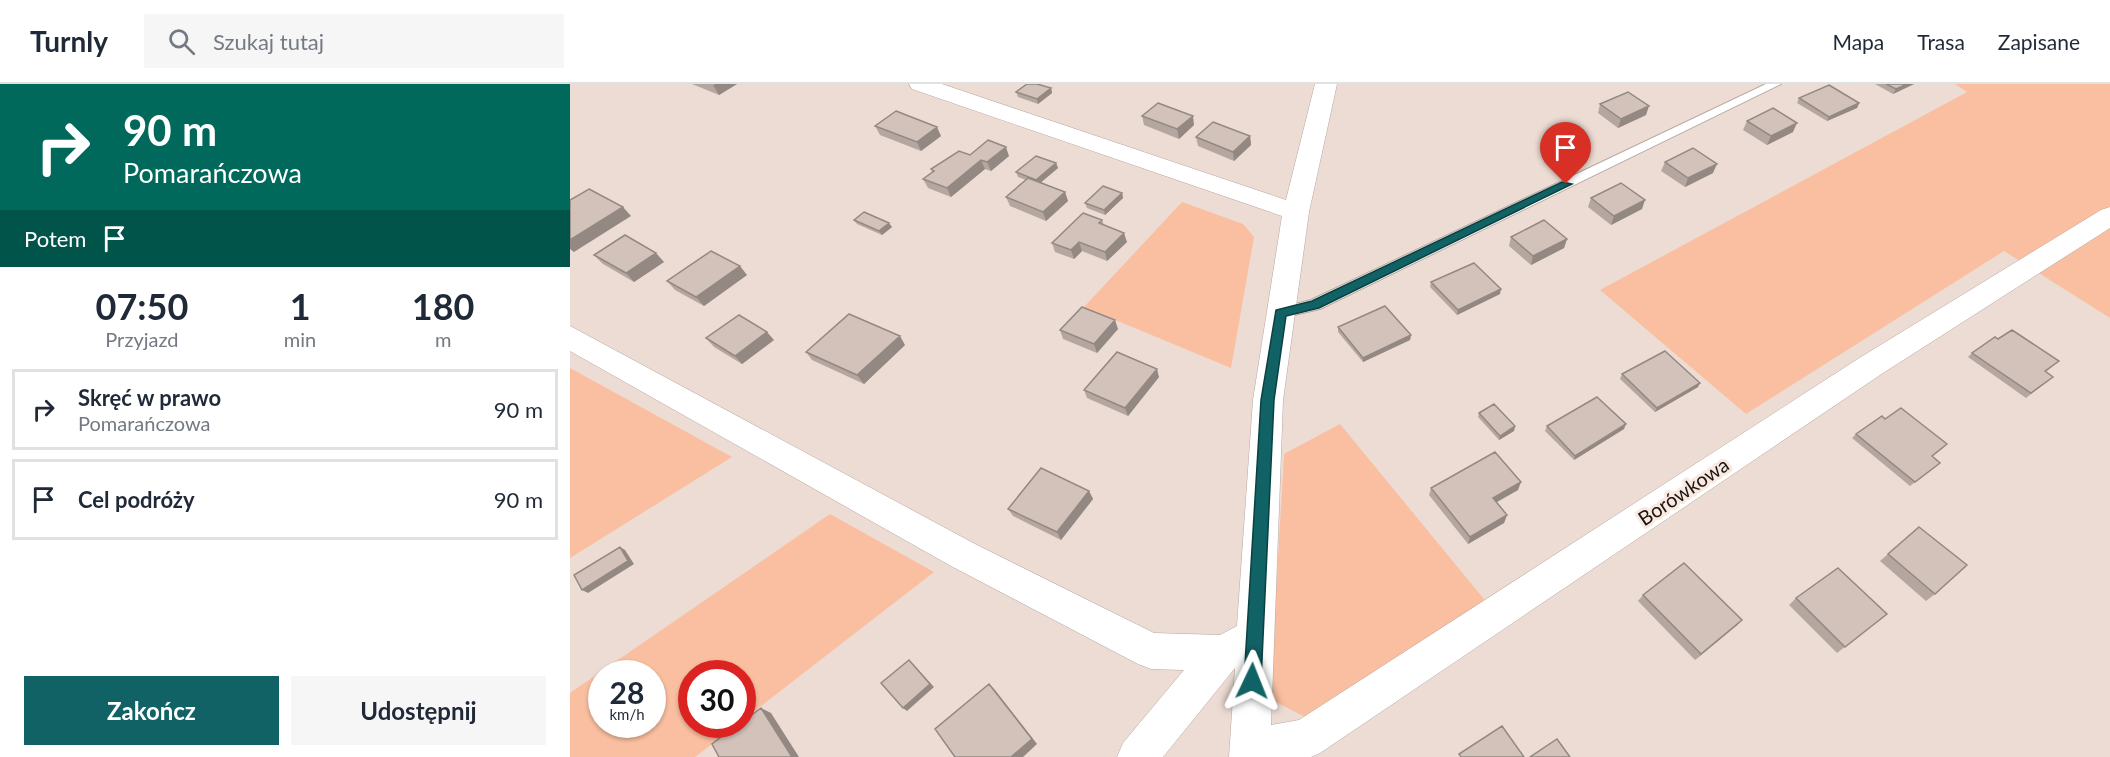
<!DOCTYPE html>
<html lang="pl">
<head>
<meta charset="utf-8">
<style>
  body { margin:0; font-family:Lato,sans-serif; background:#f6f6f7; color:#1f2937; height:100vh; display:flex; flex-direction:column; font-size:22px; white-space:nowrap }
  * { box-sizing:border-box; margin:0 }
  p { font-size:20px; color:#747a83 }
  .icon { flex:none; width:33px; height:33px; fill:none; stroke:currentColor; stroke-width:2; stroke-linecap:round; stroke-linejoin:round }
  .map { position:relative; flex:1; overflow:hidden }
  .drawer { display:flex; flex-direction:column; background:#fff; width:570px }
  .drawer>* { flex:none }
  .top-card { background:#00695c; color:#fff; overflow:hidden }
  .speed { position:absolute; left:18px; top:576px; display:flex; gap:12px; font-size:30px; font-weight:700; text-align:center }
  .speed>* { display:grid; place-content:center; width:78px; height:78px; border-radius:50%; background:#fff; box-shadow:0 2px 4px #0004; line-height:1 }
  .speed small { font-size:15px; font-weight:400 }
  .speed .limit { border:9px solid #d22; background:#fff; color:#111 }
  .pin { position:absolute; display:grid; place-items:center; width:51px; height:51px; color:#fff; margin:-62px -26px; border-radius:50% 50% 50% 0; rotate:-45deg; box-shadow:0 0 6px #0007 }
  .pin .icon { rotate:45deg }
  .me { position:absolute; width:66px; margin:-33px; rotate:2deg; stroke-linejoin:round; filter:drop-shadow(0 0 4px #0008) }
  .turn { display:flex; align-items:center; gap:21px; height:126px; padding:0 24px; font-size:27px }
  .turn .icon { width:78px; height:78px; stroke-width:2.5 }
  .turn b { display:block; font-size:42px; line-height:51px }
  .then { display:flex; align-items:center; height:57px; padding:0 24px; background:#0003; gap:12px; font-size:22px }
  .eta { display:flex; justify-content:space-evenly; align-items:center; height:102px; text-align:center }
  .eta b { font-size:36px; font-weight:700; line-height:42px }
  .primary-button { display:flex; gap:12px; margin-top:auto; padding:12px 24px }
  .primary-button a { flex:1; height:69px; border-radius:0px; background:#116265; color:#fff; font-size:24px; font-weight:700; line-height:69px; text-align:center }
  .primary-button a+a { background:#f6f6f7; color:#1f2937 }
  ul { padding:0; list-style:none }
  li { display:flex; align-items:center; gap:18px; height:81px; margin:0 12px 9px; padding:0 12px; border:3px solid #e0e1e3; border-radius:0px }
  li div { flex:1 }
  li b { display:block; font-size:22px }
  li em { font-style:normal }
  header { display:flex; align-items:center; gap:36px; box-sizing:border-box; height:84px; padding:0 30px; background:#fff; border-bottom:2px solid #e0e1e3 }
  header strong { font-size:28px }
  nav { display:flex; gap:33px; margin-inline-start:auto; font-size:21px }
  .search { width:420px; height:54px; background:#f6f6f7; display:flex; align-items:center; gap:15px; box-sizing:border-box; padding:0 21px; border-radius:0px; color:#747a83; font-size:22px }
  main { display:flex; flex:1; min-height:0 }
  .map>svg:first-child { display:block }
  .green { fill:#f9bfa0; fill-rule:evenodd }
  .lines { fill:none; stroke-linecap:round; stroke-linejoin:round }
  .service-casing { stroke:#b7a8a1; stroke-width:2 }
  .minor-casing { stroke:#b7a8a1; stroke-width:1 }
  .service { fill:#fff; fill-rule:evenodd }
  .minor { fill:#fff; fill-rule:evenodd }
  .wall { fill:#b5a7a0 }
  .shaded-wall { fill:#938882 }
  .building { fill:#d2c2ba; stroke:#938882; stroke-width:1.5 }
  .route { fill:#116265; stroke:#0b4042; stroke-width:1.5 }
  .labels { text-anchor:middle; dominant-baseline:central; stroke-width:6; stroke-linejoin:round; paint-order:stroke }
  .street-label { font-size:20px; fill:#1b1513; stroke:#f9e9e1 }
</style>
</head>
<body>
<header>
<strong>Turnly</strong>
<div class="search"><svg class="icon" aria-label="search" viewBox="0 0 24 24"><circle cx="10" cy="10" r="6"/><path d="M15 15l6 6"/></svg>Szukaj tutaj</div>
<nav><a>Mapa</a><a>Trasa</a><a>Zapisane</a></nav>
</header>
<main>
<section class="drawer">
<div class="top-card">
<div class="turn"><svg class="icon" aria-label="right" viewBox="0 0 24 24"><path d="M7 20v-9h11M14 6l5 5-5 5"/></svg><div><b>90 m</b>Pomarańczowa</div></div>
<div class="then">Potem<svg class="icon" aria-label="arrive" viewBox="0 0 24 24"><path d="M6 21V4h12l-3 4 3 4H6"/></svg></div>
</div>
<div class="eta">
<div><b>07:50</b><p>Przyjazd</p></div>
<div><b>1</b><p>min</p></div>
<div><b>180</b><p>m</p></div>
</div>
<ul>
<li><svg class="icon" aria-label="right" viewBox="0 0 24 24"><path d="M7 20v-9h11M14 6l5 5-5 5"/></svg><div><b>Skręć w prawo</b><p>Pomarańczowa</p></div><em>90 m</em></li>
<li><svg class="icon" aria-label="arrive" viewBox="0 0 24 24"><path d="M6 21V4h12l-3 4 3 4H6"/></svg><div><b>Cel podróży</b></div><em>90 m</em></li>
</ul>
<div class="primary-button"><a>Zakończ</a><a>Udostępnij</a></div>
</section>
<div class="map">
<svg width="1540" height="673" viewBox="0 0 1540 673">
  <rect width="100%" height="100%" fill="#ecdcd4"/>
  <!-- green -->
  <path class="green" d="M1385,0H1540V234L1434,167L1176,330L1030,206L1397,8Z
    M612,118L673,140L684,153L661,284L514,223Z
    M0,284L162,373L0,474Z
    M770,340L918,520L739,635L700,615L714,370Z
    M260,430L364,488L173,636L172,590H122V640L167,641L125,673H0V609ZM32,590H82V640H32Z"/>
  <g class="lines">
    <!-- service casing -->
    <g class="service-casing">
      <path id="service" d="M1196,0H1211L750,225L711,234L704,229L706,225L741,216Z"/>
    </g>
    <!-- minor casing -->
    <g class="minor-casing">
      <path id="minor" d="M339,0H372L716,116L745,0H767L739,128L713,316L701,641L729,636L1291,273L1531,126L1540,123V144L1313,289L750,669L741,673H659L665,584L593,673H547L553,659L614,586L581,585L568,580L381,482L0,267V242L405,460L584,549L650,551L667,542L683,316L712,132L342,5Z"/>
    </g>
    <!-- service -->
    <use href="#service" class="service"/>
    <!-- minor -->
    <use href="#minor" class="minor"/>
  </g>
  <!-- wall -->
  <path class="wall" d="M122,0H167L149,11Z
    M1305,0H1344L1323,10Z
    M481,4L482,9L468,20L448,13L446,8Z
    M1229,14L1289,19L1287,24L1257,37L1227,19Z
    M1030,20L1076,31L1048,44L1028,29Z
    M572,32L624,41L609,55L574,41Z
    M1177,37L1223,48L1197,61L1173,46Z
    M305,42L371,52L351,67L310,51Z
    M680,52L681,61L664,77L628,62L626,53Z
    M400,71L439,72L421,87L415,85L381,113L358,104L353,95L362,88L361,85Z
    M1095,78L1143,89L1115,103L1091,87Z
    M486,79L488,84L471,98L495,108L498,117L476,137L440,122L436,113L456,96L448,93L446,88Z
    M552,109L553,114L535,131L517,124L515,119Z
    M1021,114L1072,125L1041,141L1018,123Z
    M284,136L322,143L312,151L287,140Z
    M532,136L534,141L557,158L537,177L512,167L504,175L485,168L482,159Z
    M941,153L997,155L994,164L961,181L939,162Z
    M24,171L94,178L64,198L33,180Z
    M177,191L134,222L105,206L97,197Z
    M861,198L930,210L887,231L860,203Z
    M768,243L841,251L840,256L793,278L768,248Z
    M548,245L527,269L493,255L490,246Z
    M136,254L204,256L172,280L144,263Z
    M1428,255L1489,277L1476,288L1483,293L1456,314L1398,273L1402,269Z
    M335,261L294,300L242,276L236,268Z
    M1052,290L1128,303L1085,328L1050,295Z
    M589,293L558,332L517,314L514,306Z
    M909,329L945,342L944,347L929,356L908,333Z
    M1315,335L1373,364L1362,373L1370,379L1340,402L1282,354L1286,350Z
    M977,342L1054,345L1004,376L975,347Z
    M861,404L948,406L926,418L937,431L934,439L898,460L859,411Z
    M519,407L523,415L491,456L443,432L438,425Z
    M1349,443L1365,510L1356,517L1310,477Z
    M1073,511L1172,536L1166,542L1125,576L1068,517Z
    M1226,514L1317,530L1267,569L1219,521Z"/>
  <!-- shaded-wall -->
  <path class="shaded-wall" d="M146,0H167L149,11L143,1Z
    M1337,0H1344L1323,10L1326,5Z
    M481,4L482,9L468,20L467,15Z
    M1289,19L1287,24L1257,37L1259,33Z
    M1079,22L1076,31L1048,44L1051,35Z
    M623,32L624,41L609,55L607,45Z
    M1227,39L1223,48L1197,61L1201,52Z
    M367,43L371,52L351,67L347,58Z
    M680,52L681,61L664,77L663,68Z
    M436,63L439,72L421,87L417,78Z
    M411,76L415,85L381,113L377,104Z
    M486,79L488,84L468,101L466,96Z
    M1147,80L1143,89L1115,103L1118,94Z
    M495,108L498,117L476,137L473,128Z
    M552,109L553,114L535,131L534,126Z
    M1075,116L1072,125L1041,141L1044,132Z
    M53,123L61,132L4,168L0,165V156Z
    M319,139L322,143L312,151L309,147Z
    M554,149L557,158L537,177L535,168Z
    M997,155L994,164L961,181L963,172Z
    M509,158L512,167L504,175L501,166Z
    M86,169L94,178L64,198L56,189Z
    M170,182L177,191L134,222L126,213Z
    M931,205L930,210L887,231L888,226Z
    M545,236L548,245L527,269L524,260Z
    M197,248L204,256L172,280L165,272Z
    M841,251L840,256L793,278V274Z
    M330,252L335,261L294,300L287,291Z
    M587,285L589,293L558,332L555,324Z
    M1130,299L1128,303L1085,328L1087,324Z
    M1056,340L1054,345L1004,376L1005,372Z
    M945,342L944,347L929,356L930,352Z
    M951,398L948,406L920,422L923,414Z
    M519,407L523,415L491,456L487,448Z
    M937,431L934,439L898,460L900,453Z
    M50,463L55,466L64,480L18,509L12,506Z
    M1172,536L1166,542L1125,576L1131,570Z
    M339,576L364,603L337,627L333,624Z
    M419,600L425,606L467,660L453,673H441Z
    M191,624L201,629L229,673H222Z"/>
  <!-- building -->
  <path class="building" d="M457,0H467L481,4L467,15L446,8Z
    M1316,0H1337L1326,5Z
    M1259,1L1289,19L1259,33L1229,14Z
    M1058,8L1079,22L1051,35L1030,20Z
    M588,19L623,32L607,45L572,32Z
    M1203,24L1227,39L1201,52L1177,37Z
    M326,27L367,43L347,58L305,42Z
    M643,38L680,52L663,68L626,53Z
    M418,56L436,63L417,78L411,76L377,104L353,95L364,87L361,85L389,67L400,71Z
    M1123,64L1147,80L1118,94L1095,78Z
    M466,72L486,79L466,96L446,88Z
    M458,94L495,108L473,128L436,113Z
    M1051,99L1075,116L1044,132L1021,114Z
    M533,102L552,109L534,126L515,119Z
    M19,105L53,123L0,156V116Z
    M294,128L319,139L309,147L284,136Z
    M513,129L532,136L529,139L554,149L535,168L509,158L501,166L482,159Z
    M974,136L997,155L963,172L941,153Z
    M55,151L86,169L56,189L24,171Z
    M141,167L170,182L126,213L97,197Z
    M904,179L931,205L888,226L861,198Z
    M815,222L841,251L793,274L768,243Z
    M512,223L545,236L524,260L490,246Z
    M279,230L330,252L287,291L236,268Z
    M169,231L197,248L165,272L136,254Z
    M1442,246L1489,277L1475,287L1483,293L1461,309L1402,269L1425,253L1428,255Z
    M1095,267L1130,299L1087,324L1052,290Z
    M547,268L587,285L555,324L514,306Z
    M1027,313L1056,340L1005,372L977,342Z
    M924,320L945,342L930,352L909,329Z
    M1331,324L1377,360L1362,372L1370,379L1345,398L1286,350L1312,332L1315,335Z
    M925,368L951,398L923,414L937,431L900,453L861,404Z
    M471,384L519,407L487,448L438,425Z
    M1349,443L1397,481L1365,510L1318,470Z
    M50,463L58,477L12,506L4,491Z
    M1114,479L1172,536L1131,570L1073,511Z
    M1268,484L1317,530L1275,563L1226,514Z
    M339,576L360,600L333,624L311,599Z
    M419,600L462,655L441,673H385L365,645Z
    M191,624L222,673H149L142,660L168,640H172V638Z
    M932,642L954,673H891L889,670Z
    M987,655L1000,673H960Z"/>
  <!-- route -->
  <path class="route" d="M992,98L1002,100L749,224L716,232L704,316L691,597L688,603L682,606L677,603L674,597L691,316L706,226L742,217Z"/>
  <g class="labels">
    <!-- street labels -->
    <g class="street-label">
      <text transform="translate(1113 407) rotate(-34)">Borówkowa</text>
    </g>
  </g>
</svg>
<div class="speed"><div>28<small>km/h</small></div><div class="limit">30</div></div>
<div class="pin" style="left:996px;top:100px;background:#d93025"><svg class="icon" aria-label="arrive" viewBox="0 0 24 24"><path d="M6 21V4h12l-3 4 3 4H6"/></svg></div>
<svg class="me" style="left:682px;top:597px" viewBox="-20 -20 40 40"><path d="M0-17L14 15 0 8-14 15z" fill="#116265" stroke="#fff" stroke-width="4"/></svg>
</div>
</main>
</body>
</html>
